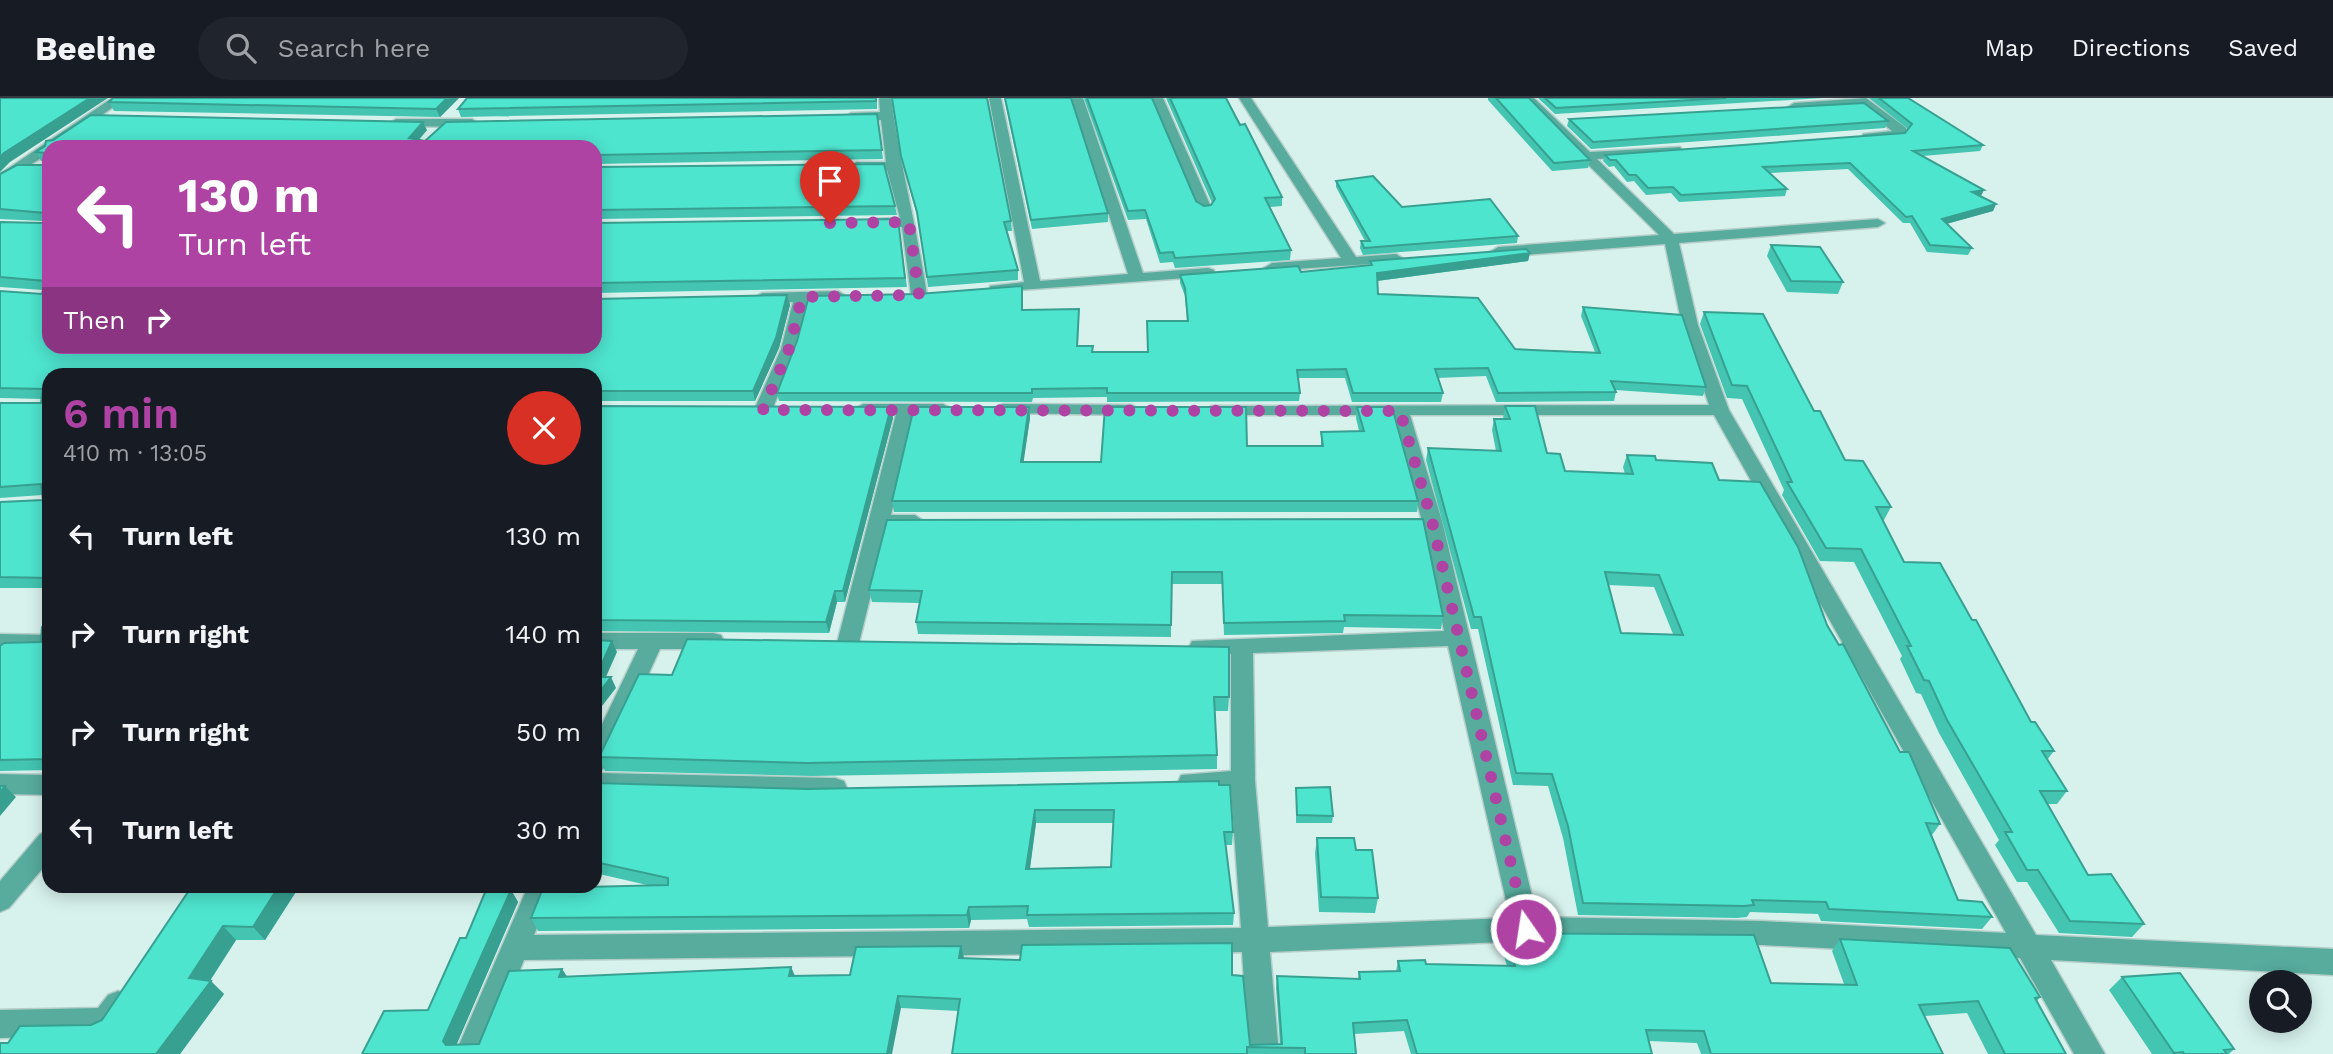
<!DOCTYPE html>
<html lang="en">
<head>
<meta charset="utf-8">
<style>
  body { margin:0; font-family:"Work Sans",sans-serif; background:#20242c; color:#f1f3f6; height:100vh; display:flex; flex-direction:column; font-size:26px; white-space:nowrap }
  * { box-sizing:border-box; margin:0 }
  p { font-size:23px; color:#9ea1a6 }
  .icon { flex:none; width:38px; height:38px; fill:none; stroke:currentColor; stroke-width:2; stroke-linecap:round; stroke-linejoin:round }
  .map { position:relative; flex:1; overflow:hidden }
  .sheet { position:absolute; left:42px; top:270px; width:560px; height:525px; display:flex; flex-direction:column; background:#171b24; border-radius:21px; box-shadow:0 4px 18px #0003 }
  .sheet>* { flex:none }
  .top-card { position:absolute; left:42px; top:42px; width:560px; height:214px; border-radius:21px; box-shadow:0 4px 18px #0003; background:#ae43a3; color:#fff; overflow:hidden }
  .controls { position:absolute; left:2249px; top:872px; display:grid; gap:14px }
  .controls a { display:grid; place-items:center; width:63px; height:63px; border-radius:50%; background:#171b24; box-shadow:0 4px 18px #0003; font-size:35px }
  .pin { position:absolute; display:grid; place-items:center; width:60px; height:60px; color:#fff; margin:-72px -30px; border-radius:50% 50% 50% 0; rotate:-45deg; box-shadow:0 0 7px #0007 }
  .pin .icon { rotate:45deg }
  .me { position:absolute; width:77px; margin:-38px; rotate:347deg; stroke-linejoin:round; filter:drop-shadow(0 0 5px #0008) }
  .turn { display:flex; align-items:center; gap:24px; height:147px; padding:0 21px; font-size:32px }
  .turn .icon { width:91px; height:91px; stroke-width:2.5 }
  .turn b { display:block; font-size:49px; line-height:60px }
  .then { display:flex; align-items:center; height:66px; padding:0 21px; background:#0003; gap:14px; font-size:26px }
  .round { display:grid; place-items:center; flex:none; width:74px; height:74px; border-radius:37px; background:#20242c }
  .headline { display:flex; align-items:center; justify-content:space-between; height:119px; padding:0 21px }
  h1 { font-size:42px; font-weight:600; line-height:52px; color:#ae43a3 }
  ul { padding:0; list-style:none }
  li { display:flex; align-items:center; gap:21px; height:98px; padding:0 21px }
  li div { flex:1 }
  li b { display:block; font-size:26px }
  li em { font-style:normal }
  header { display:flex; align-items:center; gap:42px; box-sizing:border-box; height:98px; padding:0 35px; background:#171b24; border-bottom:2px solid #363941 }
  header strong { font-size:33px }
  nav { display:flex; gap:38px; margin-inline-start:auto; font-size:24px }
  .search { width:490px; height:63px; background:#20242c; display:flex; align-items:center; gap:18px; box-sizing:border-box; padding:0 24px; border-radius:38px; color:#9ea1a6; font-size:26px }
  .map>svg:first-child { display:block }
  .lines { fill:none; stroke-linecap:round; stroke-linejoin:round }
  .minor-casing { stroke:#b6ceca; stroke-width:3 }
  .minor { fill:#57ac9e; fill-rule:evenodd }
  .wall { fill:#43c5b2; fill-rule:evenodd }
  .shaded-wall { fill:#37a091 }
  .building { fill:#4ee5cf; stroke:#37a091; stroke-width:2; fill-rule:evenodd }
  .route { stroke:#ae43a3; stroke-width:12; stroke-dasharray:0 21.6 }
</style>
</head>
<body>
<header>
<strong>Beeline</strong>
<div class="search"><svg class="icon" aria-label="search" viewBox="0 0 24 24"><circle cx="10" cy="10" r="6"/><path d="M15 15l6 6"/></svg>Search here</div>
<nav><a>Map</a><a>Directions</a><a>Saved</a></nav>
</header>
<div class="map">
<svg width="2333" height="956" viewBox="0 0 2333 956">
  <rect width="100%" height="100%" fill="#d7f2ed"/>
  <g class="lines">
    <!-- minor casing -->
    <g class="minor-casing">
      <path id="minor" d="M112,0H126L57,49H49V55L0,86V76Z
        M879,0H891C900,67 917,130 927,197L919,202L911,197L902,129H870L863,125L870,121L900,120L887,72H857L850,68L857,64H886L881,22L851,23L845,19L851,15L880,14Z
        M989,0H1001L1040,183L1128,176L1071,0H1083L1143,175L1208,170L1214,172V178L990,194V188L1024,184Z
        M1151,0H1163L1212,111L1210,114L1205,115L1198,111Z
        M1239,0H1251L1356,159L1396,156L1404,161L1401,164L1267,173L1264,170L1272,165L1341,160Z
        M1521,0H1534L1590,54L1680,49L1682,52L1675,56L1597,61L1674,136L1878,121L1885,125L1878,129L1679,145L1698,227L1729,312L2036,837L2333,851V877L2051,862L2105,956H2074L2020,860L1762,847L1526,843L1270,854L1279,956H1249L1242,854L524,862L485,956H455L528,788H554L534,837L1241,830L1231,693L1190,694L1181,691L1178,684L1181,677L1231,673V556L1192,555L1189,549L1192,543L1444,533L1422,423L1392,317H1217L1211,316L1208,312L1211,308L1709,307L1682,227L1665,146L1498,159L1490,154L1498,149L1659,137ZM1410,317H1714L2006,835L1762,823L1537,819L1442,423ZM1448,548L1510,820L1268,829L1255,683L1253,555Z
        M1866,0L1905,29L1907,32L1902,39L1863,42V36L1892,33L1862,9L1794,13L1788,9L1794,5Z
        M396,21H472L478,25L472,29L391,28L390,25Z
        M838,193L846,198L844,201L809,204L797,251L772,312L769,316H757L754,312L781,251L793,204L762,205L754,200L762,195Z
        M863,306H943L952,311L943,316H914L891,417H915L925,424L915,431H887L859,545L856,551H840L837,545L896,316L857,315L854,311Z
        M1003,306L1132,307L1141,312L1132,317L997,315L994,311Z
        M595,535H713L721,537L724,543L721,549L713,551H660L607,667L599,675L835,680L844,683L847,690L844,697L835,700L595,695V641L638,551H595Z
        M0,536L49,537V553L0,552Z
        M0,676L49,677V697L0,696Z
        M49,733V763L9,810L0,814V783L40,736Z
        M118,893L128,897L132,906L116,933L106,937L0,940V912L98,910L108,897Z"/>
    </g>
    <!-- minor -->
    <use href="#minor" class="minor"/>
  </g>
  <!-- wall -->
  <path class="wall" d="M459,0L440,19L114,13L109,4Z
    M467,0H877V11L461,19L458,11Z
    M891,0L1011,123L1012,133H1007L1018,172V182L928,189L919,124L903,67Z
    M1004,0H1071L1108,115V124L1032,131Z
    M1084,0H1152L1196,103L1204,108L1211,107L1212,105L1166,0H1226L1282,99V108L1270,109L1291,152L1290,162L1175,170L1173,164L1160,165L1146,121L1128,122Z
    M1488,0H1529L1590,62L1588,70L1552,73L1488,2Z
    M1538,0H1823L1555,16Z
    M1869,0H1908L1983,47L1980,53L1923,58L1980,98L1996,106L1993,113L1946,126L1972,150L1968,157L1927,154L1910,125H1903L1848,71L1770,75L1787,91L1785,98L1679,104L1671,95L1646,97L1634,83L1627,84L1614,68L1609,69L1603,63L1605,57L1905,35L1908,31Z
    M877,16L883,61L595,66V49L49,248L787,197L790,207L779,250L755,303H595V276H49V490H0V404L43,402L42,397L0,400V305H41L42,301L0,300V193L42,196L43,192L0,189V124L43,125V123L0,121V76L45,67V63H41L36,54L427,32L419,42L425,43Z
    M1569,21L1888,23L1885,30L1591,51L1567,28Z
    M595,69L895,108L897,117L595,121Z
    M1336,83L1402,109L1518,138L1517,145L1363,157L1360,150L1361,143H1365L1336,89Z
    M898,121L907,189L595,195V125Z
    M1771,147L1843,184L1838,196L1787,194L1767,158Z
    M1530,155L1528,163L1377,183L1378,196L1515,251L1595,254L1581,218L1583,209L1706,289L1703,298L1615,292L1616,294L1614,303L1496,304L1486,278L1437,280L1443,295L1441,304H1352L1345,280H1298L1300,295L1299,303L1107,304V299L1033,300L1032,304L779,303L777,295L918,196L1022,188L1023,212L1079,211L1078,248H1093V254H1147L1187,223L1185,198L1180,185V177L1301,174L1370,167V163Z
    M1704,214L1814,313L1845,362L1891,409L1884,422H1882L1904,464L2054,653L2047,662L2067,693L2057,706H2048L2088,777L2144,826L2132,839L2059,835L2027,784H2017L1995,747L1999,742L1939,635L1921,596L1916,595L1900,561L1902,558L1854,464L1820,463L1782,397L1784,392L1742,301L1727,300L1700,226Z
    M595,308L891,309L893,320L845,504H837L829,535L595,533Z
    M1505,308L1547,355L1565,373L1625,376L1623,369L1627,357L1656,362L1719,382L1827,527L1940,726L1932,737L1958,802L1992,819L1982,831L1821,823L1818,816L1750,814L1747,819L1737,820L1578,817L1563,740L1548,688L1513,687L1478,531H1471L1426,362L1428,350L1496,353L1492,332L1494,321H1503ZM1608,487L1654,489L1673,536L1621,535Z
    M1029,309L1030,320L1023,364H1101L1247,348H1321V334L1359,333L1356,320L1357,309L1418,403L1417,414H894L892,403Z
    M1423,421L1443,518L1441,531L1344,529L1343,535L1224,537L1222,486H1171V539L918,536L916,524L920,505L872,504L869,492Z
    M49,522V672L0,673V548L41,544Z
    M639,576L1229,599L1228,613H1215L1217,657V671L811,678L605,673L599,659Z
    M595,685L807,691L1219,687L1233,734L1232,747H1226L1234,815L1233,827L1029,829L1027,821L971,822L969,830L538,833L531,820L647,787L595,775ZM1036,725H1113L1111,769L1030,771Z
    M1296,690L1333,718L1332,725H1296Z
    M1317,740L1356,752L1378,800L1375,815L1319,814L1315,755Z
    M192,788H304L299,789L265,842H236L210,883L224,896L180,956H0L8,945L91,927L102,922Z
    M511,792L518,804L456,947L479,946L562,871L567,879L791,869L795,878L850,877L961,848L964,860L1232,877L1250,947L1280,946L1276,890L1277,878L1358,881L1359,874L1396,873L1398,863L1426,866L1507,868L1501,847L1505,835L1771,885L1844,886L1832,853L1840,841L2040,899L2037,903L2066,956H1988L1967,915L1925,918L1943,956H1701L1697,945L1649,943L1652,956H1411L1404,933L1354,936L1356,956H952L958,913L901,910L362,956L428,912L466,840Z
    M2122,879L2234,951L2229,956H2152L2109,892Z"/>
  <!-- shaded-wall -->
  <path class="shaded-wall" d="M90,0H108L10,64L0,74V59L4,55Z
    M447,0H459L440,19L436,11Z
    M423,24L427,32L412,49L409,40Z
    M1984,92L1981,98L1972,94Z
    M1996,106L1993,113L1939,128L1942,121Z
    M1530,155L1528,163L1376,183L1377,175Z
    M787,197L790,207L779,250L755,303L753,293Z
    M891,309L893,320L845,504L843,493Z
    M1029,309L1030,320L1022,375L1021,364Z
    M835,493L837,504L829,535L826,524Z
    M612,543L617,554L601,590L596,579Z
    M611,579L616,590L595,617V600Z
    M5,688L16,699L0,718V694Z
    M1035,712L1036,725L1028,784L1026,771Z
    M279,788H304L299,789L265,842L253,829Z
    M511,792L518,804L453,955L443,943Z
    M969,809L971,822L969,830L967,817Z
    M223,828L236,842L203,893L211,883L224,896L180,956H156L189,880Z
    M961,848L964,860H959Z
    M791,869L796,881L789,878Z
    M562,871L570,883L559,879Z
    M898,898L901,910L892,956H887Z"/>
  <!-- building -->
  <path class="building" d="M0,0H90L4,55L0,59Z
    M113,0H447L436,11L109,4Z
    M467,0H876V3L458,11Z
    M892,0H987L1011,123L1004,124L1018,172L927,179L917,114L901,58Z
    M1005,0H1071L1108,115L1031,122Z
    M1087,0H1152L1196,103L1204,108L1211,107L1215,101L1170,0H1226L1240,27L1245,26L1282,99L1265,100L1291,152L1175,160L1173,154L1160,155L1145,112L1128,113Z
    M1496,0H1529L1590,62L1554,65Z
    M1545,0H1726L1556,10Z
    M1879,0H1908L1983,47L1913,53L1984,92L1972,94L1996,106L1942,121L1972,150L1930,147L1912,118L1906,119L1850,65L1763,69L1787,91L1681,97L1673,89L1648,90L1636,77H1629L1616,62H1610L1605,57L1905,35L1912,26Z
    M1864,5L1888,23L1593,44L1569,21Z
    M877,16L882,52L595,57V49H49V248H595V201L787,197L776,240L753,293H595V276H49V446L45,450H49V480L0,479V404L43,402L41,386L0,389V305H41L43,291L0,290V193L42,196L45,183L0,179V124L43,125L45,115L0,111V76L17,67H45V55L36,54L45,48L46,43L53,42L91,17L423,24L409,40L425,43L446,24Z
    M884,66L895,108L595,112V69Z
    M1373,78L1402,109L1490,101L1518,138L1364,150L1361,143H1370L1336,83Z
    M898,121L905,180L595,185V125Z
    M1771,147L1820,149L1843,184L1791,183Z
    M1526,151L1530,155L1377,175L1378,196L1478,200L1515,251L1531,252L1600,255L1583,209L1682,217L1706,289L1611,283L1616,294L1498,295L1488,270L1435,271L1443,295H1353L1346,271L1297,272L1300,295H1107V290L1032,291V295H777L797,243L809,198L918,196L1022,188V212L1079,211L1077,248H1093L1092,254H1148L1147,223H1188L1185,190L1180,177L1298,168L1301,174L1372,167L1370,163Z
    M1704,214L1763,216L1814,313H1820L1845,362L1863,363L1891,409H1876L1904,464L1940,465L1972,522H1976L2031,624H2035L2054,653H2042L2067,693H2040L2088,777L2111,776L2144,826L2070,823L2038,772H2027L2005,734H2012L1947,622L1929,583L1924,582L1907,548H1911L1861,451L1826,450L1787,384H1792L1747,288L1732,287Z
    M595,308L891,309L843,493H835L826,524L595,522Z
    M1505,308H1535L1547,355L1560,356L1565,373L1633,376L1627,357L1655,358L1656,362L1712,365L1719,382L1760,384L1798,449L1827,527L1839,547L1843,546L1900,654H1909L1940,726L1926,725L1958,802L1982,804L1992,819L1829,811L1826,804L1752,802L1754,807L1744,808L1583,805L1568,728L1552,676L1516,675L1481,519H1474L1428,350L1501,353L1494,321H1510ZM1605,474L1659,477L1683,537L1621,535Z
    M914,309H1029L1021,364H1101L1105,309H1246L1247,348H1323L1321,334L1364,333L1357,309H1392L1418,403H892Z
    M1423,421L1443,518L1344,517L1345,523L1224,525L1222,474H1172L1171,527L916,524L922,493L869,492L887,422Z
    M49,522V661L0,662V548L4,545L41,544L42,529Z
    M687,541L1229,549V599H1214L1217,657L807,665L599,659L639,576L672,577Z
    M595,542L612,543L596,579H611L595,600Z
    M1219,683V687H1230L1233,734H1224L1234,815L1027,817L1028,808L969,809L967,817L531,820L543,790L668,787V780L595,764V685L807,691ZM1035,712H1114L1111,769L1026,771Z
    M0,688H5L0,694Z
    M1330,689L1333,718L1297,717L1296,690Z
    M1317,740H1354L1356,752H1372L1378,800L1321,799Z
    M192,788H279L253,829L223,828L189,880L211,883L156,956H0V945H8L20,928L91,927L102,922Z
    M486,792H511L443,943L446,947L479,946L509,873L562,871L559,879L791,869L789,878L850,877L856,849L961,848L959,860L1020,862L1022,847L1232,845V877L1243,878L1250,947L1282,946L1277,878L1360,881L1359,874L1400,873L1398,863L1425,862L1426,866L1515,868L1505,835L1754,837L1771,885L1857,887L1840,841L2010,850L2040,899L2035,900L2066,956H2005L1978,903L1919,907L1943,956H1711L1704,933L1646,932L1652,956H1417L1407,922L1353,925L1356,956H1305V950L1247,949V956H952L960,901L898,898L887,956H362L384,913L428,912L460,840H466Z
    M2180,875L2234,951L2224,952L2227,956H2184L2183,954L2174,955L2122,879Z"/>
  <g class="lines">
    <!-- route -->
    <path class="route" d="M830,125L909,124L919,197L802,199L789,251L763,312L1400,313L1432,423L1526,831"/>
  </g>
</svg>
<div class="controls">
<a><svg class="icon" aria-label="search" viewBox="0 0 24 24"><circle cx="10" cy="10" r="6"/><path d="M15 15l6 6"/></svg></a>
</div>
<div class="pin" style="left:830px;top:125px;background:#d93025"><svg class="icon" aria-label="arrive" viewBox="0 0 24 24"><path d="M6 21V4h12l-3 4 3 4H6"/></svg></div>
<svg class="me" style="left:1526px;top:831px" viewBox="-20 -20 40 40"><circle r="17" fill="#ae43a3" stroke="#fff" stroke-width="3"/><path d="M0-11L8 9 0 5-8 9z" fill="#fff"/></svg>
<div class="top-card">
<div class="turn"><svg class="icon" aria-label="left" viewBox="0 0 24 24"><path d="M17 20v-9H6M10 6l-5 5 5 5"/></svg><div><b>130 m</b>Turn left</div></div>
<div class="then">Then<svg class="icon" aria-label="right" viewBox="0 0 24 24"><path d="M7 20v-9h11M14 6l5 5-5 5"/></svg></div>
</div>
<section class="sheet">
<div class="headline"><div><h1>6 min</h1><p>410 m · 13:05</p></div><a class="round" style="background:#d93025;color:#fff"><svg class="icon" aria-label="close" viewBox="0 0 24 24"><path d="M6 6l12 12M18 6L6 18"/></svg></a></div>
<ul>
<li><svg class="icon" aria-label="left" viewBox="0 0 24 24"><path d="M17 20v-9H6M10 6l-5 5 5 5"/></svg><div><b>Turn left</b></div><em>130 m</em></li>
<li><svg class="icon" aria-label="right" viewBox="0 0 24 24"><path d="M7 20v-9h11M14 6l5 5-5 5"/></svg><div><b>Turn right</b></div><em>140 m</em></li>
<li><svg class="icon" aria-label="right" viewBox="0 0 24 24"><path d="M7 20v-9h11M14 6l5 5-5 5"/></svg><div><b>Turn right</b></div><em>50 m</em></li>
<li><svg class="icon" aria-label="left" viewBox="0 0 24 24"><path d="M17 20v-9H6M10 6l-5 5 5 5"/></svg><div><b>Turn left</b></div><em>30 m</em></li>
</ul>
</section>
</div>
</body>
</html>
